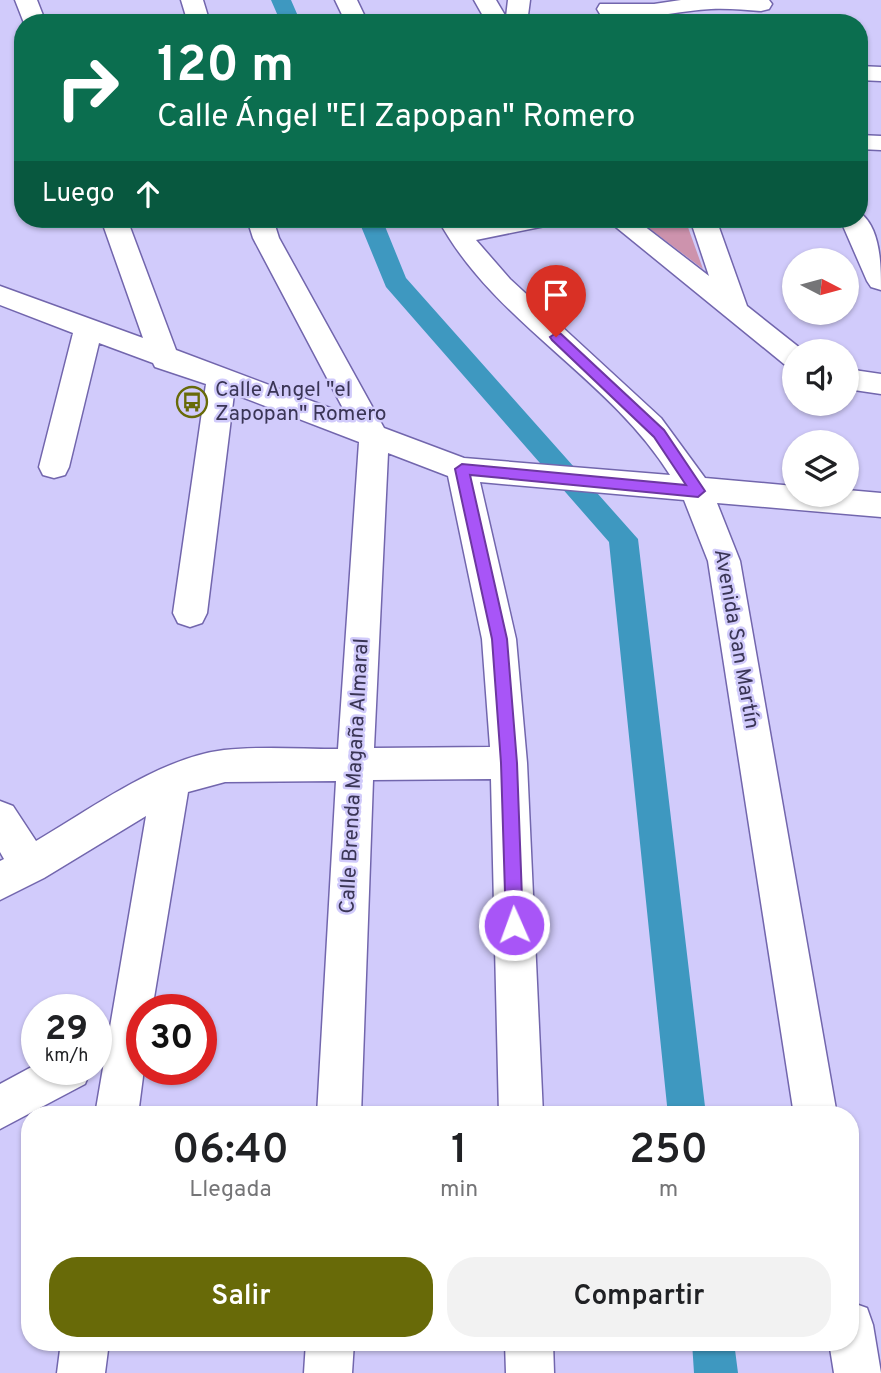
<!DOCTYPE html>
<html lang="es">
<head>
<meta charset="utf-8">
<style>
  body { margin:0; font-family:Overpass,sans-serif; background:#f2f2f2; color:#202124; height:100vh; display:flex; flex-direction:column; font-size:26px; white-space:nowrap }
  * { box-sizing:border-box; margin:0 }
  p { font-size:23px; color:#757577 }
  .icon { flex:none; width:38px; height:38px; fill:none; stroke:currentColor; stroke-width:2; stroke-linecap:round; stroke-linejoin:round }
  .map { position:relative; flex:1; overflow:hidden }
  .panel { position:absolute; left:21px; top:1106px; width:838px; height:245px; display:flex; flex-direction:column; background:#fff; border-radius:28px; box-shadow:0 2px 5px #0004 }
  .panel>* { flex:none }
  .top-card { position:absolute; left:14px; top:14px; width:854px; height:214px; border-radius:28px; box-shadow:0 2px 5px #0004; background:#0b6e4f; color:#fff; overflow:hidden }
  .needle { width:46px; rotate:96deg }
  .controls { position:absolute; left:782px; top:248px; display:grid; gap:14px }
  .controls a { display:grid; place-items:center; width:77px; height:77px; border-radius:50%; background:#fff; box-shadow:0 2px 5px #0004; font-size:35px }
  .speed { position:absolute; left:21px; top:994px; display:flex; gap:14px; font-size:35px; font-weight:700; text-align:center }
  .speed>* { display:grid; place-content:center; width:91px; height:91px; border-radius:50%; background:#fff; box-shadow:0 2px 5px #0004; line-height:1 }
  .speed small { font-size:18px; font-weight:400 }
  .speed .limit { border:10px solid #d22; background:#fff; color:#111 }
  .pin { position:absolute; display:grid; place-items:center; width:60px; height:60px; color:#fff; margin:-72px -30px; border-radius:50% 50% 50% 0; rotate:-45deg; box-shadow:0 0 7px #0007 }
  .pin .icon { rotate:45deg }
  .me { position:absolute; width:77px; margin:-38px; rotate:358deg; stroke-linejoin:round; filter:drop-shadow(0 0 5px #0008) }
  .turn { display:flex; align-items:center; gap:24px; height:147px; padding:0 28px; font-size:32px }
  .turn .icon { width:91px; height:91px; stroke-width:2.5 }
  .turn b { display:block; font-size:49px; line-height:60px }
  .then { display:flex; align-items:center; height:66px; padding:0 28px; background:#0003; gap:14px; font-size:26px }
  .eta { display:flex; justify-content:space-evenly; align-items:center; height:119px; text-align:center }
  .eta b { font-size:42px; font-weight:600; line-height:49px }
  .primary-button { display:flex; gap:14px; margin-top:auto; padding:14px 28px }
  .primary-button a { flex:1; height:80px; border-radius:28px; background:#686a08; color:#fff; font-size:28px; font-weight:600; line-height:80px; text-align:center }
  .primary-button a+a { background:#f2f2f2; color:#202124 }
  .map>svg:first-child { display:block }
  .green { fill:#cd93ad }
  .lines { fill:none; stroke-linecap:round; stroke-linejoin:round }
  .canal { fill:#3e98c0; fill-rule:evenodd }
  .minor-casing { stroke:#7266ad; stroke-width:3 }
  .minor { fill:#fff; fill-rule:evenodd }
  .route { fill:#a855f7; stroke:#6d37a1; stroke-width:2 }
  .labels { text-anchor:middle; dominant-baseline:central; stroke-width:5; stroke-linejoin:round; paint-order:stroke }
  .poi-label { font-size:21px; fill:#3a3555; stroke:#d1cbfb; text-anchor:start }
  .street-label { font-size:21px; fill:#3a3555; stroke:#d1cbfb }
</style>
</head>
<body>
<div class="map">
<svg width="881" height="1373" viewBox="0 0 881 1373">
  <rect width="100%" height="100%" fill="#d1cbfb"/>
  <!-- green -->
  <path class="green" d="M637,219H685L703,269Z"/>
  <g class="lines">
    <!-- canal -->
    <path class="canal" d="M271,0H291L301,23H281Z
      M358,219H382L406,278L638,539L706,1115H668L609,542L386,287Z
      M692,1342H734L738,1373H694Z"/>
    <!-- minor casing -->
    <g class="minor-casing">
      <path id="minor" d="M15,0H37L46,23H24Z
        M181,0H203L210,23H188Z
        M335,0H357L368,23H346Z
        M474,0H496L506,17L508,0H530L527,23H487Z
        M681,0H769L772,4L769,9L761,11C745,10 727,8 711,9C673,11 638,23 600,14L597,9L600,4H654Z
        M859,66L881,67V81L859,80Z
        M859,135L881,136V150L859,149Z
        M859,212C881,227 881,266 881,290L871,287L867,281L840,219H859Z
        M101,219H127L176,350L346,414L253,238L247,219H273L279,238L384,428L464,458L670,475C608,376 493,322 438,219H464L467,225L500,219H554L550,225L476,240L510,279L661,418L705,478L794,486V495H847V490L881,493V517L717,503L740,561L837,1115H794L708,561L684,500L480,482L516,639L527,763L543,1115H499L491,779L373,780L361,1115H317L336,781L225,782L188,792L152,1010H142L144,1069L138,1115H95L146,816L44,878L0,900V861L4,859L0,852V801L13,806L36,841C91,809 159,758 224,750C261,746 301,749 338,749L359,442L234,394L207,613L202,623L190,627L178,623L173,613L206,384L155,367L153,363L99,343L69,467L65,475L54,478L43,475L39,467L73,333L0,305V286L143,338ZM388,453L448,476L482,639L490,747L374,748Z
        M606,219H635L709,276L690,219H716L747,306L805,352H794V367L784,364Z
        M847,369L881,374V394L847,389Z
        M37,1064V1069H91L85,1084L0,1129V1084Z
        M850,1302L867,1308L873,1325L881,1373H834L829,1342H850Z
        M61,1342H109L105,1373H57Z
        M306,1342H354L352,1373H304Z
        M505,1342H553L554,1373H506Z"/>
    </g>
    <!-- minor -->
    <use href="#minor" class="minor"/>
  </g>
  <!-- route -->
  <path class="route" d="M556,333L561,334L664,430L705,491L698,497L470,475L507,639L517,763L523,925L521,931L514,934L508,931L506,925L501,763L492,639L455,469L462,464L686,485L654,437L552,340L550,337Z"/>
  <!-- icons -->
  <defs>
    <g id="bus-ring" transform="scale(1.575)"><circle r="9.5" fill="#d1cbfb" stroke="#686a08" stroke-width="1.5"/><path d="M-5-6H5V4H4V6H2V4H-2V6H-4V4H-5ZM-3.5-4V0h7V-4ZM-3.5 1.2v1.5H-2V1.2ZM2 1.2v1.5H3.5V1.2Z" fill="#686a08"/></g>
  </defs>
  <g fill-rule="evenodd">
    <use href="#bus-ring" x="192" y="402"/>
  </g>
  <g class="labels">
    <!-- poi labels -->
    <g class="poi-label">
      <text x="215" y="390">Calle Angel "el<tspan x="215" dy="24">Zapopan" Romero</tspan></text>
    </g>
    <!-- street labels -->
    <g class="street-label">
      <text transform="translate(736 639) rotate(80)">Avenida San Martín</text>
      <text transform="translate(355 776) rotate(-87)">Calle Brenda Magaña Almaral</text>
    </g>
  </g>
</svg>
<div class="controls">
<a><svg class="needle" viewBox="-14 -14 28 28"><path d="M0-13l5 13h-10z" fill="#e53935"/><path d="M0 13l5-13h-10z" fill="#757577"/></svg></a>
<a><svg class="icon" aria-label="sound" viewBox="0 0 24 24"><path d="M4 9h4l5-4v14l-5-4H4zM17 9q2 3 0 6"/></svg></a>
<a><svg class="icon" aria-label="layers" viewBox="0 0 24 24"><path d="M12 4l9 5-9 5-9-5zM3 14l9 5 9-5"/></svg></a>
</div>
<div class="speed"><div>29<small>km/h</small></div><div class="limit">30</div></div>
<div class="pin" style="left:556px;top:337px;background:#d93025"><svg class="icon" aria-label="arrive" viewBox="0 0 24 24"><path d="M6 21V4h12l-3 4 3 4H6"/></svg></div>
<svg class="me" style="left:514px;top:925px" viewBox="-20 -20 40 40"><circle r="17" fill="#a855f7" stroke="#fff" stroke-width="3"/><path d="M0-11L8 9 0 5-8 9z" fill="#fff"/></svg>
<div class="top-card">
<div class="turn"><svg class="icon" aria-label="right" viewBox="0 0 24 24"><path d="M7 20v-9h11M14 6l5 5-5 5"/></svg><div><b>120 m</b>Calle Ángel &quot;El Zapopan&quot; Romero</div></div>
<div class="then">Luego<svg class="icon" aria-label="ahead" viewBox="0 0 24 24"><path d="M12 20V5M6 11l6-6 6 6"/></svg></div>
</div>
<section class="panel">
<div class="eta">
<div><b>06:40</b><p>Llegada</p></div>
<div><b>1</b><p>min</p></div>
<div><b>250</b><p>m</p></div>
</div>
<div class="primary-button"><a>Salir</a><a>Compartir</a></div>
</section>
</div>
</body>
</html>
